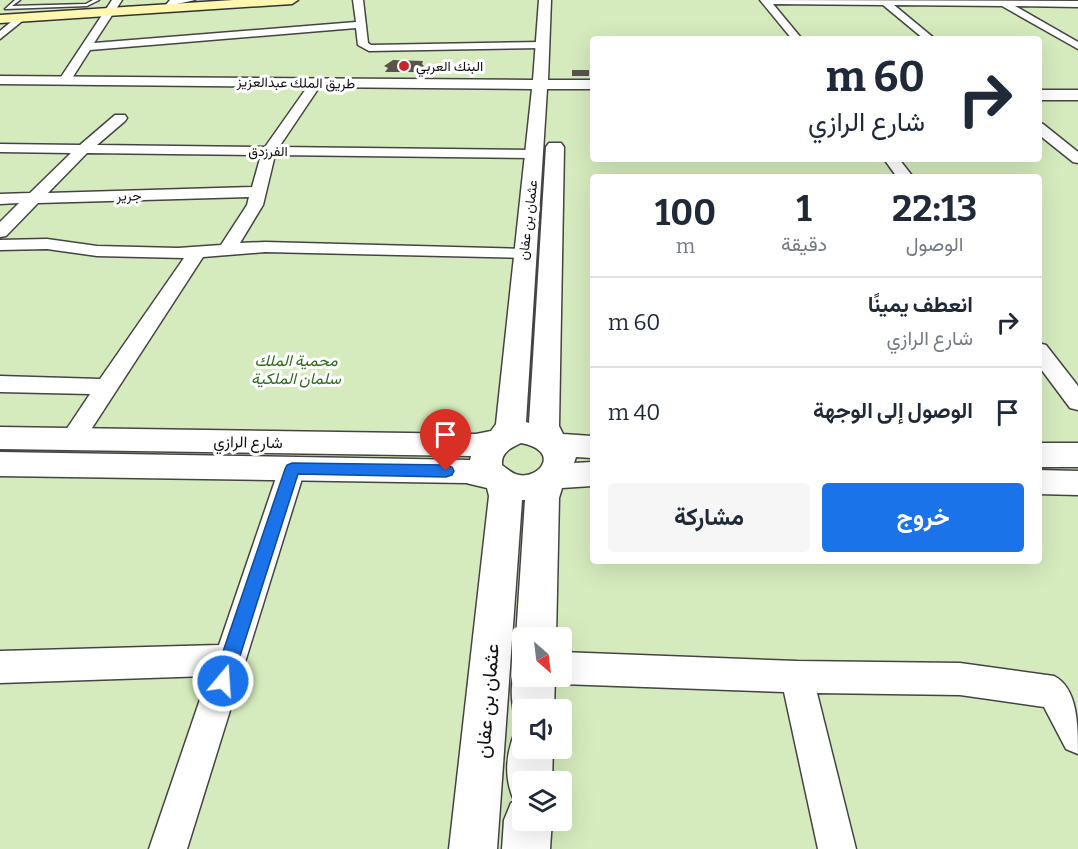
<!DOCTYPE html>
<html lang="ar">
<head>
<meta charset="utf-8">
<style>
  body { margin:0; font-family:Bitter,Vazirmatn,serif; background:#f6f6f7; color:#1f2937; direction:rtl; height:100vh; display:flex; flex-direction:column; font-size:22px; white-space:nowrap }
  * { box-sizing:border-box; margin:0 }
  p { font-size:20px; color:#747a83 }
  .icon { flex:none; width:33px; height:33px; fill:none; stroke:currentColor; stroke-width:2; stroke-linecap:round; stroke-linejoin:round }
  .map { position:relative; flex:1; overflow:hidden; direction:ltr }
  .drawer { position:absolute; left:590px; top:174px; width:452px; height:390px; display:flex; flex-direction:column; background:#fff; border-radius:6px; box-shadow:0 6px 24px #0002; direction:rtl }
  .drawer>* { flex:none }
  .top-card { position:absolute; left:590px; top:36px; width:452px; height:126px; border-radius:6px; box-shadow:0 6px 24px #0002; direction:rtl; background:#fff; color:#1f2937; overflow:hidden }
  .needle { width:39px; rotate:152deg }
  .tools { position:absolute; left:512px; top:627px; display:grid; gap:12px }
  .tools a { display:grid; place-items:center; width:60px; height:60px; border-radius:6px; background:#fff; box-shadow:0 6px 24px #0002; font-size:30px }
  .pin { position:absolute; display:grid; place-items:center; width:51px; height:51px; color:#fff; margin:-62px -26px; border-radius:50% 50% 50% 0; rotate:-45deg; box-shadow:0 0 6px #0007 }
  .pin .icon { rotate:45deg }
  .me { position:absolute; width:66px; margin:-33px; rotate:18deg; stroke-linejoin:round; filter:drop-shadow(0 0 4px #0008) }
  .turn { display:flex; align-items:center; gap:21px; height:126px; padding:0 18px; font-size:27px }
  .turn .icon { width:78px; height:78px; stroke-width:2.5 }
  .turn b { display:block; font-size:42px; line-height:51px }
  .eta { display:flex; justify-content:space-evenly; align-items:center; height:102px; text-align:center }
  .eta b { font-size:36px; font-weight:700; line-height:42px }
  .action { display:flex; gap:12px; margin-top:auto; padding:12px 18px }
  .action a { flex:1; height:69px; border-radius:6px; background:#1a73e8; color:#fff; font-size:24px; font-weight:700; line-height:69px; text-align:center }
  .action a+a { background:#f6f6f7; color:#1f2937 }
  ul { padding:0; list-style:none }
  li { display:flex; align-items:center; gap:18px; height:90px; padding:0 18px; border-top:2px solid #e0e1e3 }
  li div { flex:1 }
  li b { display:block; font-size:22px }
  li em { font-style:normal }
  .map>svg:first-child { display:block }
  .green { fill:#d5ebbd; fill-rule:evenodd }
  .building { fill:#5a524d }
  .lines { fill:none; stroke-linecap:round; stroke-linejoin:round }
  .service-casing { stroke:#444; stroke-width:3 }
  .minor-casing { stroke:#444; stroke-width:3 }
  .tertiary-casing { stroke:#444; stroke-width:3 }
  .secondary-casing { stroke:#333; stroke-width:3 }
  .service { fill:#fff; fill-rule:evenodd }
  .minor { fill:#fff; fill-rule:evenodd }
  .tertiary { fill:#fff; fill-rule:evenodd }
  .secondary { fill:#fff6b0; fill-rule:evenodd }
  .route { fill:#1a73e8; stroke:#114b97; stroke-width:1.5 }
  .poi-dot { fill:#c4262e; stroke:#fff; stroke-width:2 }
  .labels { text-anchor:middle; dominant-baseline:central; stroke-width:6; stroke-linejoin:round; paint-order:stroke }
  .far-poi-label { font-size:14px; fill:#111; stroke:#fff; text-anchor:start }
  .far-street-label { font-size:14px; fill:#111; stroke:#fff }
  .park-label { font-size:16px; font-style:italic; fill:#2f6b1f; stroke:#fff }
  .street-label { font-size:16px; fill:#111; stroke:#fff }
  .near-street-label { font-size:20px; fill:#111; stroke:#fff }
</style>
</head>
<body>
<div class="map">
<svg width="1078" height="849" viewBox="0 0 1078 849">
  <rect width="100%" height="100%" fill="#fffdf5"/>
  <!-- green -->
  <path class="green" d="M0,0H1078V849H0ZM592,39H1038V159H592ZM592,177H1038V561H592ZM522,638H561V676H522ZM522,710H561V748H522ZM522,782H561V820H522Z"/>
  <!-- building -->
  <path class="building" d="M393,60L423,61L422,64L424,66L416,72H385L388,68L384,66Z
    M572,70H589V76H572Z"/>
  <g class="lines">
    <!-- service casing -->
    <g class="service-casing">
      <path id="service" d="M15,0H20L12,6L86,4L93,0H99L87,6L5,9Z"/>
    </g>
    <!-- minor casing -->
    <g class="minor-casing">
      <path id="minor" d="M112,0H122L94,43L356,22L353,0H363L368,43L371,45L543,42L548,45L543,48L369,51L358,45L356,28L90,50L69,83H61L59,80Z
        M170,0H195L177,4L170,9L165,6Z
        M760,0L1078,1V7L1015,6L1078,42V49L1002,6L894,5L935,39H924L883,5L773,4L802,39H792Z
        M18,16L26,18L0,39V31Z
        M312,85L318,89L279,147L536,150L543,154L536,158L275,155L263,205L240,243L265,242L524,249L530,250L533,254L530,258L265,252L203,257L81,445L72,448L63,445L60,439L90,394L0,392V376L100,379L184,258L97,256L47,249L0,250V240L47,239L97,246L178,248L221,245L247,205L249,197L38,203L6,236L0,237V222L19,203L0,204V194L30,193L71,153L0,152V144L80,145L115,115H125L127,118L125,121L97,145L265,147L308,86ZM87,153L261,155L252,187L48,193Z
        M1038,123L1043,124L1078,152V163L1073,162L1038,134Z
        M884,159H899L913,177H897Z
        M1038,343L1046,345L1078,386V410L1070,408L1038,365Z
        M292,459L301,462L305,469L187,849H149L208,676L0,683V651L219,645L279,469L283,462Z
        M561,652L797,661L960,663L1054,676C1078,688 1078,726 1078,754L1066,749L1044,707L960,695L817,693L856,849H818L784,692L561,684L548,676H561Z"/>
    </g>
    <!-- tertiary casing -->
    <g class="tertiary-casing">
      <path id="tertiary" d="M539,0H551L548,80H592V89H547L526,422L529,423L546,147L549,143H561L564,147L559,426L563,434L592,436V458L576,457L574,463L592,462V486L562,488L559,498L556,638H522V651L516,638L525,500H522L497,849H449L489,496L487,488L466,483L0,476V452L470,460L471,456L0,449V427L476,434L491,431L496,424L532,89L0,84V76L533,80ZM521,443C562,451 539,479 519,475C513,474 507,469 502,465C501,452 511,448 521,443Z
        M1038,90H1078V100H1038Z
        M1038,443H1078V467H1038Z
        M1038,470L1078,471V495L1038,494Z
        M522,661V676H555L554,710H522V727L518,725C511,708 507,675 522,661Z
        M522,730V748H553L552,782H522V820H552L550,849H502L504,820L511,803L518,800L513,798C504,776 506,754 515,732Z"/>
    </g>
    <!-- secondary casing -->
    <g class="secondary-casing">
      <path id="secondary" d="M233,0H298L292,4L0,23V15Z"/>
    </g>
    <!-- service -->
    <use href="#service" class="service"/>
    <!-- minor -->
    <use href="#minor" class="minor"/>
    <!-- tertiary -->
    <use href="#tertiary" class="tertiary"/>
    <!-- secondary -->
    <use href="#secondary" class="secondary"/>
  </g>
  <!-- route -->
  <path class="route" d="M292,463L446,465L452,467L454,471L452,475L446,477L298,474L232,681L229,688L223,690L216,688L213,681L285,469L287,465Z"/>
  <!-- markers -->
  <circle class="poi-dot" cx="404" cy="66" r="6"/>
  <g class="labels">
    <!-- far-poi labels -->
    <g class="far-poi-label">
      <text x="416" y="66">البنك العربي</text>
    </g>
    <!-- far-street labels -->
    <g class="far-street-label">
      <text transform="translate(296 83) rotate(1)">طريق الملك عبدالعزيز</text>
      <text x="268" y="151">الفرزدق</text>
      <text transform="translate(129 196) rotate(-1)">جرير</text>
      <text transform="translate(528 220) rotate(-83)">عثمان بن عفان</text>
    </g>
    <!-- park labels -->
    <g class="park-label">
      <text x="296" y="360">محمية الملك<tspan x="296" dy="18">سلمان الملكية</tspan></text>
    </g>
    <!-- street labels -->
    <g class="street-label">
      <text transform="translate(248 442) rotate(1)">شارع الرازي</text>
    </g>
    <!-- near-street labels -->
    <g class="near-street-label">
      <text transform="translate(487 701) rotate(-85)">عثمان بن عفان</text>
    </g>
  </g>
</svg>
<div class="tools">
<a><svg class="needle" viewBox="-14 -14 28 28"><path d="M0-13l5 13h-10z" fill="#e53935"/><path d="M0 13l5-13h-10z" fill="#747a83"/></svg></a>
<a><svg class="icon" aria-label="sound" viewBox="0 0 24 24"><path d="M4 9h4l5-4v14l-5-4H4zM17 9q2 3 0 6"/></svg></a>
<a><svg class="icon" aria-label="layers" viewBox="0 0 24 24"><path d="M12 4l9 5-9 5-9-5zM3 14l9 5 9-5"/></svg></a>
</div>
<div class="pin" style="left:446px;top:471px;background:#d93025"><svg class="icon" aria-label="arrive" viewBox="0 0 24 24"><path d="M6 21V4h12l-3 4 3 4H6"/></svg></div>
<svg class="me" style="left:223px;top:681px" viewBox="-20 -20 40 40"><circle r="17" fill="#1a73e8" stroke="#fff" stroke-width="3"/><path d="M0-11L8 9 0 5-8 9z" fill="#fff"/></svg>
<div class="top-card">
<div class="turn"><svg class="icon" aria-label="right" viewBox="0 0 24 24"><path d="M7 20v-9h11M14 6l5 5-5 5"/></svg><div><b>60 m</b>شارع الرازي</div></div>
</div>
<section class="drawer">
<div class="eta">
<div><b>22:13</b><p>الوصول</p></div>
<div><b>1</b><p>دقيقة</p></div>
<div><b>100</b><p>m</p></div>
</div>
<ul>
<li><svg class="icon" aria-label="right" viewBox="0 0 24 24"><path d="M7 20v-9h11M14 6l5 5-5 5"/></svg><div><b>انعطف يمينًا</b><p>شارع الرازي</p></div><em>60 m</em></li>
<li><svg class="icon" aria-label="arrive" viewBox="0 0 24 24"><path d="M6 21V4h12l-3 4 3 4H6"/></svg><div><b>الوصول إلى الوجهة</b></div><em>40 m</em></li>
</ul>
<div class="action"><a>خروج</a><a>مشاركة</a></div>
</section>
</div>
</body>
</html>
